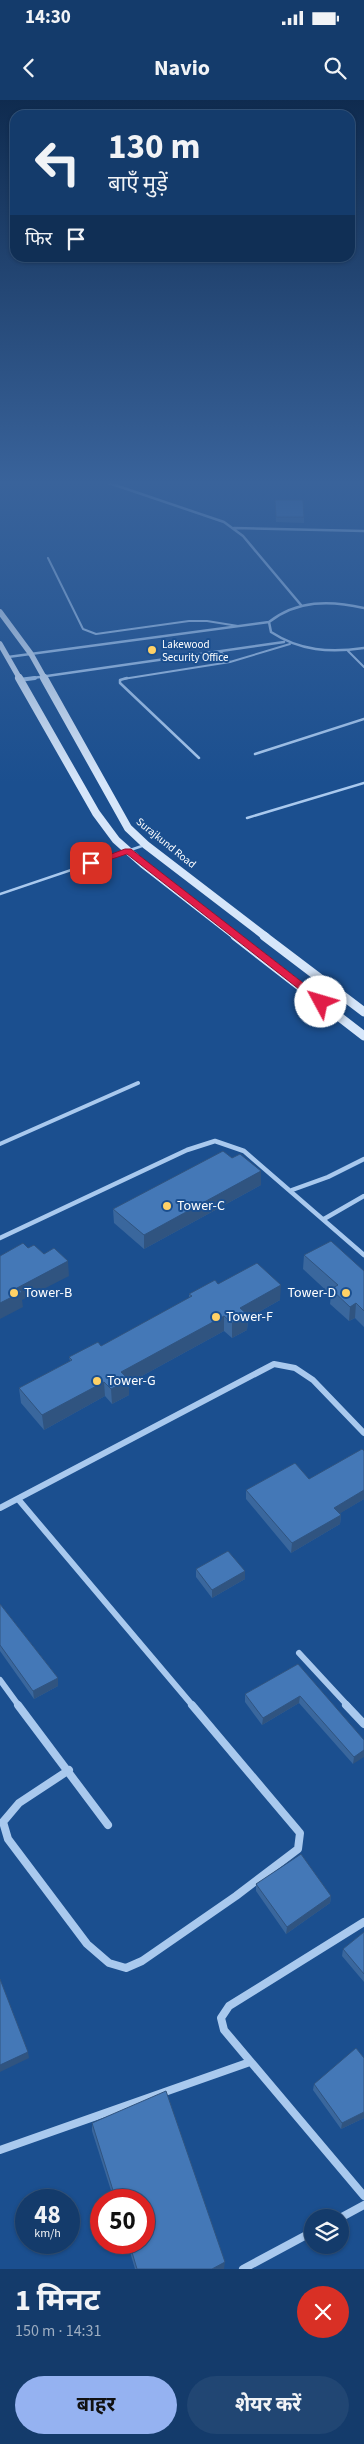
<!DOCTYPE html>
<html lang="hi">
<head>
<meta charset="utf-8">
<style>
  body { margin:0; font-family:"Source Sans 3","Noto Sans Devanagari",sans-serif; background:#214673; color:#f1f3f6; height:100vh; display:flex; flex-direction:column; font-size:19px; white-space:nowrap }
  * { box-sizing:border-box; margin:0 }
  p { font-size:16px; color:#9dadc1 }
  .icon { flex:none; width:28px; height:28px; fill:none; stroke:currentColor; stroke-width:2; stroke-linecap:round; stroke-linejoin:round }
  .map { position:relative; height:2169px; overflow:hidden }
  .drawer { display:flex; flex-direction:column; background:#143b6b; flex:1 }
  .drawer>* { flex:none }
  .banner { position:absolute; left:10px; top:10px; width:345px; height:152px; border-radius:15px; box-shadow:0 1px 4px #0004,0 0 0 1px #33557e; background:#143b6b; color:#f1f3f6; overflow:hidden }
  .controls { position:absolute; left:304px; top:2109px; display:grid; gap:10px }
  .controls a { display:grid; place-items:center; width:45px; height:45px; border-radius:50%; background:#143b6b; box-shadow:0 1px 4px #0004,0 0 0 1px #33557e; font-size:25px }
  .speed { position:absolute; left:15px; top:2089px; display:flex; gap:10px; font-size:25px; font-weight:700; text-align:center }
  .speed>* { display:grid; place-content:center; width:65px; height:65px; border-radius:50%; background:#143b6b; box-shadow:0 1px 4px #0004,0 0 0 1px #33557e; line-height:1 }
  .speed small { font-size:12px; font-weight:400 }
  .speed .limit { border:8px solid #d22; background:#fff; color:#111 }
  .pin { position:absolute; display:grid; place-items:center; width:42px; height:42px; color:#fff; margin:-21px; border-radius:10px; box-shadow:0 2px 8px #0006 }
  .me { position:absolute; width:55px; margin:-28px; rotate:309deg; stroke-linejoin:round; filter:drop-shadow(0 0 4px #0008) }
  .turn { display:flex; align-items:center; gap:18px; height:105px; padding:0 15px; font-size:22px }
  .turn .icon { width:65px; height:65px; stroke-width:2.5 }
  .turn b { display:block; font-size:35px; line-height:42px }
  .then { display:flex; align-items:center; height:48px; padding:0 15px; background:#0003; gap:10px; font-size:19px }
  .round { display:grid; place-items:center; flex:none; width:52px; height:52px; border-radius:26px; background:#214673 }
  .overview { display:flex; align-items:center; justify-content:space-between; height:85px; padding:0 15px }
  h1 { font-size:30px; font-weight:700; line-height:38px }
  .button { display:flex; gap:10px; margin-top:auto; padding:10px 15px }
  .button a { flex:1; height:58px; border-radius:30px; background:#95b2f1; color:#111; font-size:20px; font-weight:700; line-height:58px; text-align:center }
  .button a+a { background:#214673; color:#f1f3f6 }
  .status { display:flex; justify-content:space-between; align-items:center; height:35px; padding:0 25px; background:#143b6b; direction:ltr }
  .status svg { height:14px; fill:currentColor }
  header { display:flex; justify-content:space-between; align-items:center; height:65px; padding:0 15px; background:#143b6b; font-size:22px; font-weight:700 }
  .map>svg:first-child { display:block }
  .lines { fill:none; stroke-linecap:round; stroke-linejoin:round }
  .service-far2 { stroke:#a9c9ee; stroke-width:2 }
  .service-far1 { stroke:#a9c9ee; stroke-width:2.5 }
  .service { stroke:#a9c9ee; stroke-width:4 }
  .minor-far4 { stroke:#a9c9ee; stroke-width:2.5 }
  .minor-far3 { stroke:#a9c9ee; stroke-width:4 }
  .minor-far2 { stroke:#a9c9ee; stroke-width:4.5 }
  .minor-far1 { stroke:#a9c9ee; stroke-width:6 }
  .minor { stroke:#a9c9ee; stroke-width:8 }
  .secondary-far2 { stroke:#d6e6fa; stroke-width:5.5 }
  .secondary-far1 { stroke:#d6e6fa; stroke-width:8 }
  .secondary { stroke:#d6e6fa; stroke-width:9 }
  .wall { fill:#3a679d }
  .shaded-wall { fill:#305480 }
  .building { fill:#4478b7; stroke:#305480 }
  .route { fill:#e11d48; stroke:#92132f }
  .poi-dot { fill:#ffd166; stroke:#1b4f8f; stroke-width:2 }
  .labels { text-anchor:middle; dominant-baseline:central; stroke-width:4; stroke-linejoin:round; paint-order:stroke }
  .far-poi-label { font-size:11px; fill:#fff; stroke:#1b4f8f; text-anchor:start }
  .far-street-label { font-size:11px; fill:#fff; stroke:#1b4f8f }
  .poi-label { font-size:14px; fill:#fff; stroke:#1b4f8f; text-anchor:start }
</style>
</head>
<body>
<div class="status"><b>14:30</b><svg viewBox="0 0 49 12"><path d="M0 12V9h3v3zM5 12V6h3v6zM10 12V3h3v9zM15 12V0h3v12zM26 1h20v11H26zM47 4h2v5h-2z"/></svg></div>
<header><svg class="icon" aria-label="back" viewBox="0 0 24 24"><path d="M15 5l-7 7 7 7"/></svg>Navio<svg class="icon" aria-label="search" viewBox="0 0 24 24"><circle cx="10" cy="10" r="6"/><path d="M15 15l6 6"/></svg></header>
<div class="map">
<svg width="364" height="2169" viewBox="0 0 364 2169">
  <rect width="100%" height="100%" fill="#1b4f8f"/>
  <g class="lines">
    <!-- service-far2 -->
    <path class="service-far2" d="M48,458L83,529L96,534L189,521H207L238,526
      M220,551L230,562
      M348,551L364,567
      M123,579L230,562L290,544"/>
    <!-- service-far1 -->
    <path class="service-far1" d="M127,578L120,580V583L199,658
      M255,654L364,619
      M247,718L364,683
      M0,794L145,745"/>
    <!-- service -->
    <path class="service" d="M0,1044L138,983"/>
    <!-- minor-far4 -->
    <path class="minor-far4" d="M100,380L224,422L243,436L301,505
      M234,428L364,431
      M364,508C330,500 297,500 269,522L271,532C300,551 330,553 364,548
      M8,557L269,522
      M26,579L284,542"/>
    <!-- minor-far3 -->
    <path class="minor-far3" d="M19,580L35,578"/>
    <!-- minor-far2 -->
    <path class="minor-far2" d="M292,1090L328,1077L364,1059
      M324,1119L364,1096
      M0,1138L187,1050L215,1041L244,1051L364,1155"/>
    <!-- minor-far1 -->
    <path class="minor-far1" d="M18,1399L193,1606
      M0,1408L274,1264L295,1268L313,1280L364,1333
      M299,1553L348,1606
      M0,1580L19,1606"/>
    <!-- minor -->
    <path class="minor" d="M18,1605L108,1725
      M346,1605L364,1624
      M69,1670L19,1703L3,1722L8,1739L87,1844L109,1863L126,1868L142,1861L236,1796L298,1749L300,1733L192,1605
      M364,1822L229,1906L221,1918L224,1930L364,2096
      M0,2050L250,1962
      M340,2118L364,2105
      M243,2169L312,2132"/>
    <!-- secondary-far2 -->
    <path class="secondary-far2" d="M0,512L31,554L45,579
      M0,544L20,579"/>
    <!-- secondary-far1 -->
    <path class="secondary-far1" d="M19,578L96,713L116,740L143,764L237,837
      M44,578L128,728L146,745L266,837"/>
    <!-- secondary -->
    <path class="secondary" d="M235,836L364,936
      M264,836L364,912"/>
  </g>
  <!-- wall -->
  <path class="wall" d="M275,400L304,417V423L276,422Z
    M261,1085L144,1149L114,1123L113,1109Z
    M304,1155L364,1171V1227L355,1218L349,1221L330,1204L331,1195L303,1169Z
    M218,1184L280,1200L248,1218L247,1230L232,1238L224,1231L129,1283V1295L112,1304L105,1296L44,1330L21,1303L19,1288L70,1261L69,1257L101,1246L189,1198V1194Z
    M364,1351V1399L340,1413L341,1415L340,1424L291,1453L246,1399V1390L309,1379Z
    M196,1469L245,1471V1479L212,1498L196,1477Z
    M0,1504L58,1578V1586L34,1599L0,1551Z
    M298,1564L364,1640L353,1664L299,1603L262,1625L245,1602V1594Z
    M256,1784L331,1796L330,1803L286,1834L256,1791Z
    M364,1832V1882L342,1856L343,1849Z
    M364,1958V2018L341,2029L313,1990L314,1984Z
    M92,2023L224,2169H135L127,2142H144V2100H114L92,2031Z"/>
  <!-- shaded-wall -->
  <path class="shaded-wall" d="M261,1071V1085L144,1149V1135Z
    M68,1161L69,1176L22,1200L23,1207L0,1219V1203L17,1188Z
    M281,1185L280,1200L248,1218L247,1230L232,1238V1223L240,1208Z
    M356,1203L355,1218L349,1221L350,1207Z
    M224,1216V1231L129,1283V1295L112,1304L111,1289L121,1272Z
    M104,1282L105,1296L44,1330L42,1315Z
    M364,1390V1399L334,1417V1408Z
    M341,1415L340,1424L291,1453L292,1443Z
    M245,1471V1479L212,1498V1490Z
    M58,1578V1586L34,1599L33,1591Z
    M300,1596L299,1603L262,1625L263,1618Z
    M364,1650V1657L353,1664L354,1657Z
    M331,1796L330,1803L286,1834L287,1827Z
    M28,1952L29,1958L0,1972V1965Z
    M364,2012V2018L341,2029L342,2023Z
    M225,2162L224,2169H212Z"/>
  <!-- building -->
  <path class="building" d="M275,400H303L304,417H276Z
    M223,1051L232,1058L240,1054L261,1071L144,1135L113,1109Z
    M331,1141L364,1171V1211L356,1203L350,1207L331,1189L338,1185L304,1155Z
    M23,1143L28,1148L34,1145L44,1154L54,1148L68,1161L17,1188L22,1192L0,1203V1156Z
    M257,1163L281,1185L240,1208L248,1215L232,1223L224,1216L121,1272L129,1280L111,1289L104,1282L42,1315L19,1288L72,1260L69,1257L98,1242L101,1246L192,1196L189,1194L215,1180L218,1184Z
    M362,1349L364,1351V1390L334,1408L341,1415L292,1443L246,1390L295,1363L309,1379Z
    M228,1451L245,1471L212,1490L196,1469Z
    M0,1504L58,1578L33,1591L0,1545Z
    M298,1564L364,1640V1650L354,1657L300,1596L263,1618L245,1594Z
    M301,1754L331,1796L287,1827L256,1784Z
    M364,1832V1874L343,1849Z
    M0,1879L28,1952L0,1965Z
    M356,1948L364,1958V2012L342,2023L314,1984Z
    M166,1991L225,2162L212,2169H137L129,2142H144V2100H116L92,2023Z"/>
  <!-- sky -->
  <linearGradient id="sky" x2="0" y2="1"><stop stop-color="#0f2b4f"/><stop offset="0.56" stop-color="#39639b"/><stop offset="1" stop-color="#39639b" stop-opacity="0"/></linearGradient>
  <rect width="364" height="683" fill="url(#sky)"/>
  <!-- route -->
  <path class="route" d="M125,749H131L325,900V904H318L127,754L91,766L87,763Z"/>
  <!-- markers -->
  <g class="poi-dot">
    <circle cx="152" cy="550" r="5"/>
    <circle cx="167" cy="1106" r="5"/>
    <circle cx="14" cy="1193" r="5"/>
    <circle cx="346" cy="1193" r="5"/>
    <circle cx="216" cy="1217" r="5"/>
    <circle cx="97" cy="1281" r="5"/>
  </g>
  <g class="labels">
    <!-- far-poi labels -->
    <g class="far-poi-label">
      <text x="162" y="544">Lakewood<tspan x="162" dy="13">Security Office</tspan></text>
    </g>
    <!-- far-street labels -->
    <g class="far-street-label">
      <text transform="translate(166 743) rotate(39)">Surajkund Road</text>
    </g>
    <!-- poi labels -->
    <g class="poi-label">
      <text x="177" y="1106">Tower-C</text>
      <text x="24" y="1193">Tower-B</text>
      <text x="336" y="1193" text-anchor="end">Tower-D</text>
      <text x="226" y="1217">Tower-F</text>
      <text x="107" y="1281">Tower-G</text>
    </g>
  </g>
</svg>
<div class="controls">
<a><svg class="icon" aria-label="layers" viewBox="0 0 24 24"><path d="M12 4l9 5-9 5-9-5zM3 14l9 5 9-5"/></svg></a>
</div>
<div class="speed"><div>48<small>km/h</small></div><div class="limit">50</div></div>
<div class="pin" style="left:91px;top:763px;background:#d93025"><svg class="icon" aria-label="arrive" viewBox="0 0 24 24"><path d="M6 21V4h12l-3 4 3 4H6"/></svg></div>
<svg class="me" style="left:321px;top:902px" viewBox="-20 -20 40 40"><circle r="19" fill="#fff"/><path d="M0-13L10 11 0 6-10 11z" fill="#e11d48"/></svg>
<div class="banner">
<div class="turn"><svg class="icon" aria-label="left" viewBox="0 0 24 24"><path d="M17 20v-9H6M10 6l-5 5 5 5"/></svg><div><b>130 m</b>बाएँ मुड़ें</div></div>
<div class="then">फिर<svg class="icon" aria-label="arrive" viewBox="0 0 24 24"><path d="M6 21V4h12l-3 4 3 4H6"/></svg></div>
</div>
</div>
<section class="drawer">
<div class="overview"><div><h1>1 मिनट</h1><p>150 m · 14:31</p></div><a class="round" style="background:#d93025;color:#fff"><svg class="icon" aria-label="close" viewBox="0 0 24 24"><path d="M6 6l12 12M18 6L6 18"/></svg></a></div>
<div class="button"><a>बाहर</a><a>शेयर करें</a></div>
</section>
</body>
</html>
